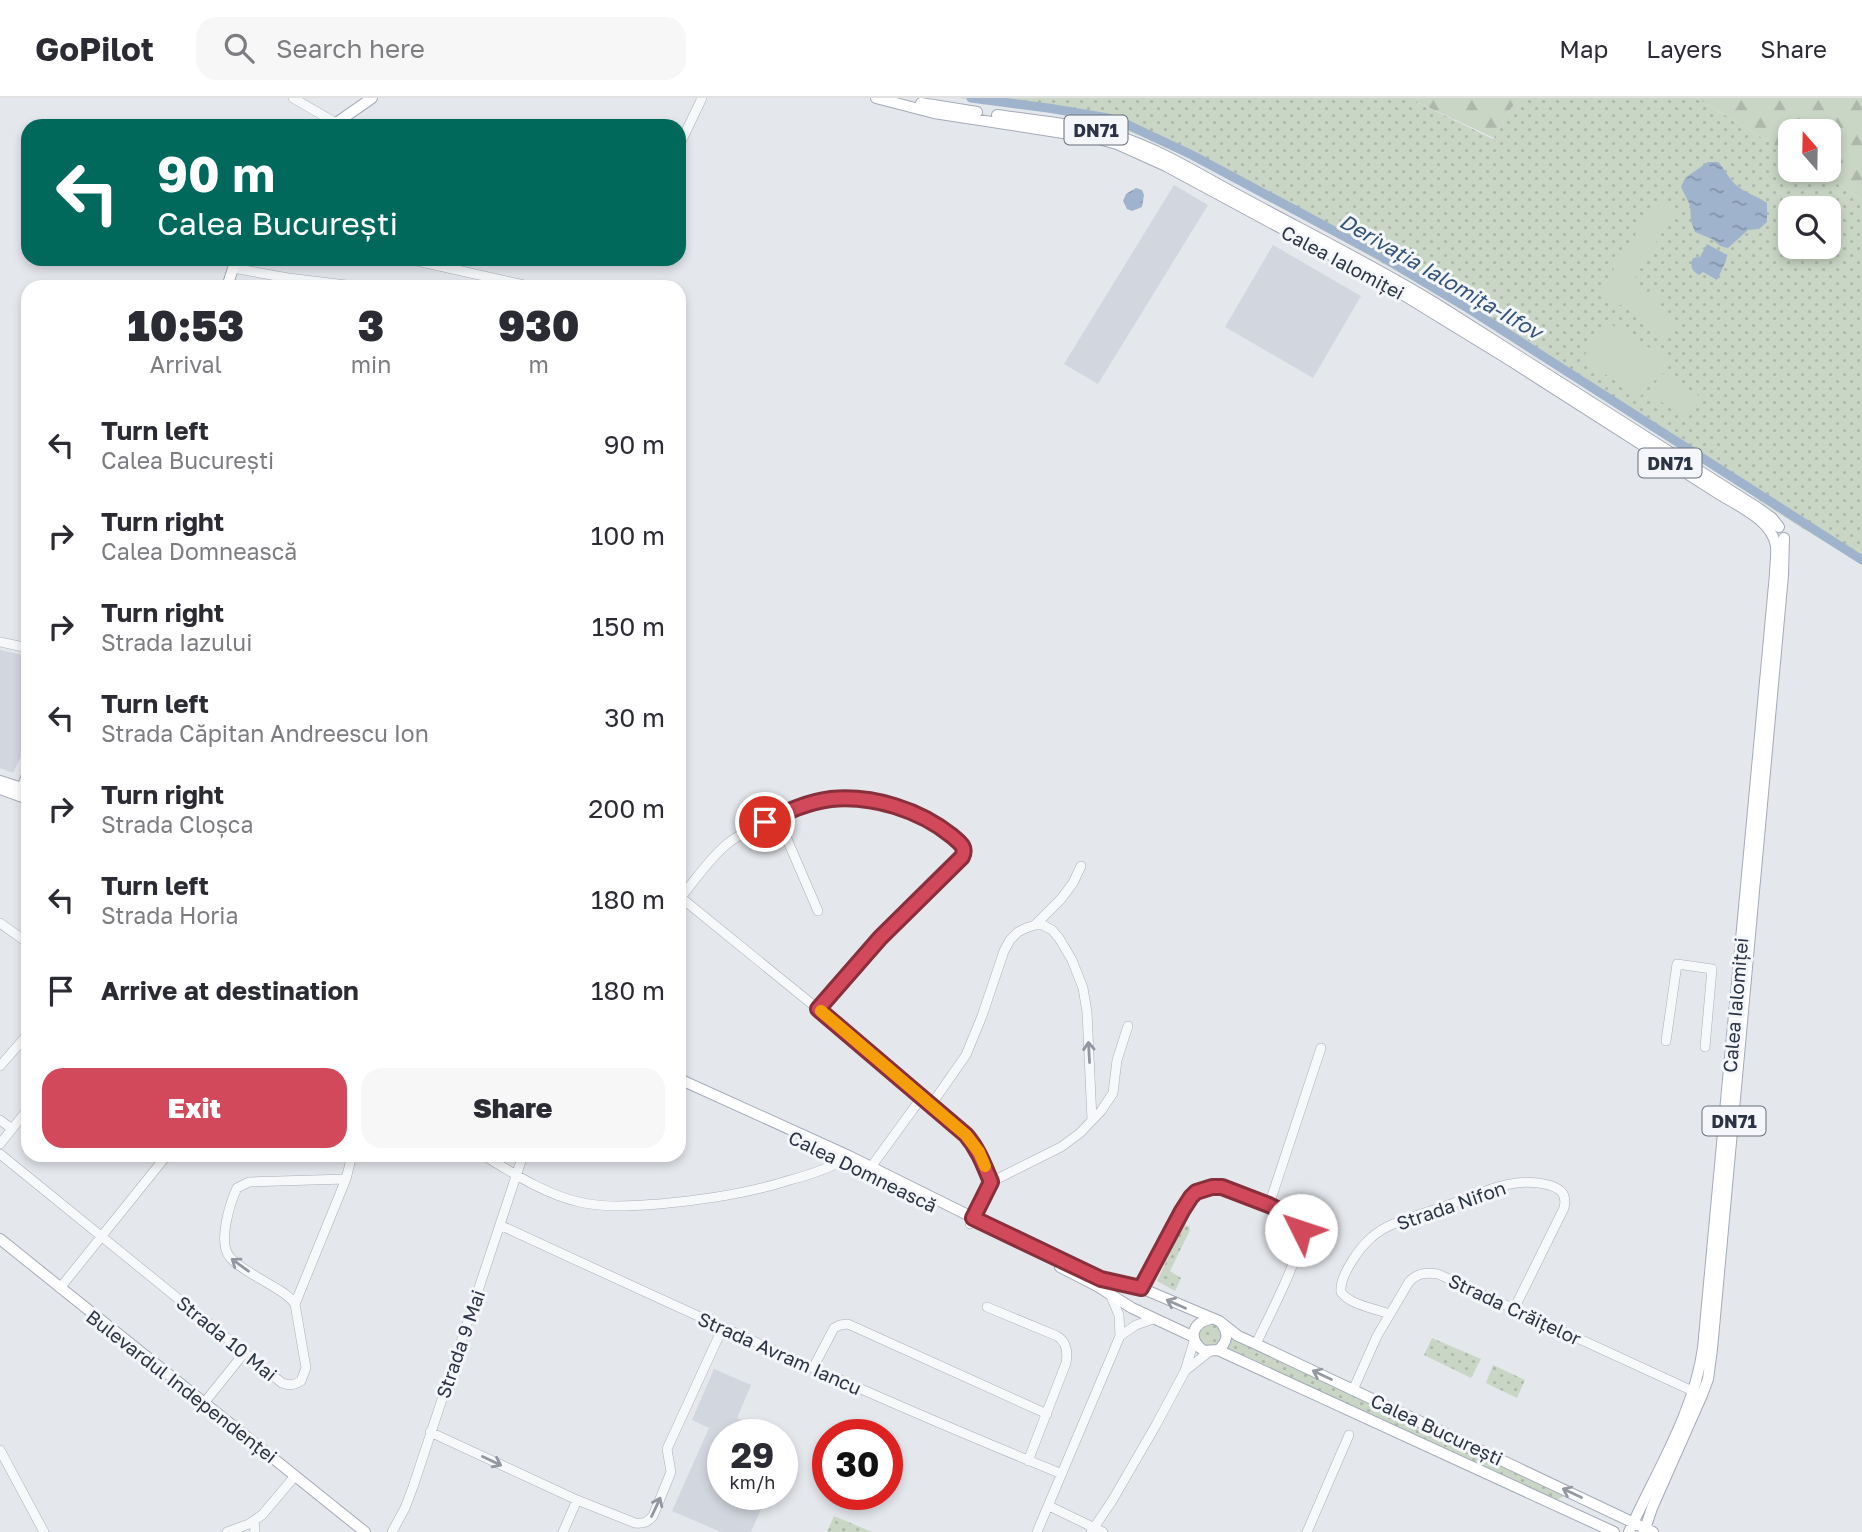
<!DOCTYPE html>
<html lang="en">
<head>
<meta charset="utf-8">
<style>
  body { margin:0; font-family:"Golos Text",sans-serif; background:#f7f7f7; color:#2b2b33; height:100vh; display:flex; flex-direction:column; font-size:26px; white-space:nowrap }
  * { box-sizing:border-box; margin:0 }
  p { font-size:23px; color:#7c7c81 }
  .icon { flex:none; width:38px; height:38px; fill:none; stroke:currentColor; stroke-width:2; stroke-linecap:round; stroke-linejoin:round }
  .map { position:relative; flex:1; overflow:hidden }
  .side { position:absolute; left:21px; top:182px; width:665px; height:882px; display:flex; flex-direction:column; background:#fff; border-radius:21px; box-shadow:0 4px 10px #0003 }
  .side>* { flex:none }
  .top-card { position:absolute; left:21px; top:21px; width:665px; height:147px; border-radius:21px; box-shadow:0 4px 10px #0003; background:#00695c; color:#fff; overflow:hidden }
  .needle { width:46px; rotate:340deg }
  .tools { position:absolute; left:1778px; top:21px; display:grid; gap:14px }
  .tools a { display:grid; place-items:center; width:63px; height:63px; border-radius:14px; background:#fff; box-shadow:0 4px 10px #0003; font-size:35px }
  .speed { position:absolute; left:707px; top:1321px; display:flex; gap:14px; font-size:35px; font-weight:700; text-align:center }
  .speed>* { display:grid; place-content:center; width:91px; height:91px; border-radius:50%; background:#fff; box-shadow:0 4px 10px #0003; line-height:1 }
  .speed small { font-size:18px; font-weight:400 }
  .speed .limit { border:10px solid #d22; background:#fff; color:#111 }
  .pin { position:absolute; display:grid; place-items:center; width:60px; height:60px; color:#fff; margin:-30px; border:4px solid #fff; border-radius:50%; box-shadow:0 2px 7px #0007 }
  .me { position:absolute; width:77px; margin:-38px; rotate:311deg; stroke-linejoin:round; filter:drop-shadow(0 0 5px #0008) }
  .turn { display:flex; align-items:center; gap:24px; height:147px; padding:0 21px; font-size:32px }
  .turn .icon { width:91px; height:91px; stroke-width:2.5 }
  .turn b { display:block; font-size:49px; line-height:60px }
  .eta { display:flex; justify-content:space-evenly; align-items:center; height:119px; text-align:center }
  .eta b { font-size:42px; font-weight:800; line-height:49px }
  .action { display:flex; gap:14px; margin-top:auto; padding:14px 21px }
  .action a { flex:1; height:80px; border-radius:21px; background:#d1495b; color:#fff; font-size:28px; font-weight:800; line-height:80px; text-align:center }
  .action a+a { background:#f7f7f7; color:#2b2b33 }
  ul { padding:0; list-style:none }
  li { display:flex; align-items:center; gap:21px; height:91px; padding:0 21px }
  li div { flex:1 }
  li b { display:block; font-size:26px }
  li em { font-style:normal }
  header { display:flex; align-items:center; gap:42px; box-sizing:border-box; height:98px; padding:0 35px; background:#fff; border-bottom:2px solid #e1e1e2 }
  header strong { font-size:33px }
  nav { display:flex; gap:38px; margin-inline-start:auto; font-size:24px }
  .search { width:490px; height:63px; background:#f7f7f7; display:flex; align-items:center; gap:18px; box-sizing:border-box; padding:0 24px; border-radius:21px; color:#7c7c81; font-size:26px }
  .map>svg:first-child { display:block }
  .built { fill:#d2d6de }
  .grass { fill:url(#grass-dots); fill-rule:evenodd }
  .forest { fill:url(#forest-firs) }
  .garden { fill:#c9d6c5 }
  .water { fill:url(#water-ripples) }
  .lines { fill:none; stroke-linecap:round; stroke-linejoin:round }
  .canal { stroke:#9fb4cc; stroke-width:9 }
  .minor-casing { stroke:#a9aeb7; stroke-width:10 }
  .major-casing { stroke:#a3abb8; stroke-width:12 }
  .minor { stroke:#f7f8fa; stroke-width:9 }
  .major { stroke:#fff; stroke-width:10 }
  .oneway { stroke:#9196a0 }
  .oneway2 { stroke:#959aa2 }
  .route-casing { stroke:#882f3b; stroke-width:18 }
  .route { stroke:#d1495b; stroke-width:12 }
  .slow { stroke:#f59e0b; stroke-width:12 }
  .labels { text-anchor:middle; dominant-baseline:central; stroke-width:6; stroke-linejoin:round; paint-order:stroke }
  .shield { fill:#f4f6f9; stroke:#676e7b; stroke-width:2 }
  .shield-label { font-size:18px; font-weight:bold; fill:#2b3445 }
  .street-label { font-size:19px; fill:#2b3445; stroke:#f4f6f9 }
  .water-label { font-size:21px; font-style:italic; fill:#34527a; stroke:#f4f6f9 }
</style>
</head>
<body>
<header>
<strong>GoPilot</strong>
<div class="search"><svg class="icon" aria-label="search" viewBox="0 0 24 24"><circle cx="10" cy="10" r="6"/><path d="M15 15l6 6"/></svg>Search here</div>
<nav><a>Map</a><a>Layers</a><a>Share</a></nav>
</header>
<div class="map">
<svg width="1862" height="1434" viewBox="0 0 1862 1434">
  <defs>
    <pattern id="grass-dots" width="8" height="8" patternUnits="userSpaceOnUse" patternTransform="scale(1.75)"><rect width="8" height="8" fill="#c9d6c5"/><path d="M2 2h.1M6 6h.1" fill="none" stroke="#adb8ab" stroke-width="1.8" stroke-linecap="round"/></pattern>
    <pattern id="forest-firs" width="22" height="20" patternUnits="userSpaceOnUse" patternTransform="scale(1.75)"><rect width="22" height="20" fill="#c9d6c5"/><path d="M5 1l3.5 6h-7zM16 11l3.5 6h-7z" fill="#adb8ab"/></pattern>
    <pattern id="water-ripples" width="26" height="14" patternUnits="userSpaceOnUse" patternTransform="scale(1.75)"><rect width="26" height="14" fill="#9fb4cc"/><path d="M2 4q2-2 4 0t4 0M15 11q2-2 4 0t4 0" fill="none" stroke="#8293a7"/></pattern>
  </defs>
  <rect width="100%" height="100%" fill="#e4e7ec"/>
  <!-- built -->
  <path class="built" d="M1174,87L1208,107L1098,286L1064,266Z
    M1273,147L1361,198L1313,280L1225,229Z
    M0,552L28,558V644L13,675L0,670Z
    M714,1271L751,1287L737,1320L776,1337H723V1396L767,1397L751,1434H721L672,1413L709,1330L692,1322Z"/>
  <!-- grass -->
  <path class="grass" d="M957,0H1416L1417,4L1493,41L1511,10L1522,0H1697L1790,57V72H1814L1862,101V467C1828,445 1792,425 1759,402C1605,301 1452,199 1289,114C1230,83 1172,47 1108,26C1059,10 1007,6 957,0ZM1790,110H1829V149H1790Z
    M1183,1127L1189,1128L1190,1132L1170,1173L1181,1180L1175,1193L1157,1183Z
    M1199 1237a11 11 0 1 1 22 0a11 11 0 1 1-22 0Z
    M1230,1239L1564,1398L1554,1403L1226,1249Z
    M1432,1240L1481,1261L1471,1280L1424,1257Z
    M1493,1267L1525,1282L1517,1300L1486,1285Z
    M834,1418L872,1434H827Z"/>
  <!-- forest -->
  <path class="forest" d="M1416,0H1522L1511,10L1494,40L1417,4Z
    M1697,0H1862V101L1814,72H1829V33H1790V57Z"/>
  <!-- garden -->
  <path class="garden" d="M1658,101L1675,113L1633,183C1639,188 1639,189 1638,196L1645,199L1651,191L1665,200L1661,206V213L1676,223L1666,240L1642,225L1641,219L1621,207H1612L1602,199L1601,194L1608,180Z
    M1607,224L1666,260L1640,299L1582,261Z
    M1662,275L1701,299L1688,320L1648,296Z"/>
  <!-- water -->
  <path class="water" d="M1708,64H1718C1725,71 1729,81 1736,87C1745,95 1757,98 1767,105V124L1759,131L1748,132L1728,150L1720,148L1712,141L1695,134L1691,123L1690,107L1681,89L1685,80Z
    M1136,90L1142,92L1144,97L1142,109L1132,113L1127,111L1123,103L1126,96Z
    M1707,146L1727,157L1726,163L1717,182L1703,174L1699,177C1691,172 1690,169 1693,160L1700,159Z"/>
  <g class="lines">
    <!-- canal -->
    <path class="canal" d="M971,0L1048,10L1108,20L1124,25L1192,57L1379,157L1469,211L1862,462"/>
    <!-- minor casing -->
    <g class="minor-casing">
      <path id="minor" d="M293,0L336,25
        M679,48L702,0
        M408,161L524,187
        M233,170L288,180L363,189
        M0,544L28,550
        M777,718L818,813
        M679,798L818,911L966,1037L979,1054L991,1084
        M681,799C696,781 709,761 727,746C739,736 755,729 769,722C782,716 795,709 809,705C844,696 887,702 920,718C935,725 959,737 965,754L962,759L880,840L818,911
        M0,825L28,845
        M1035,827L1061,801L1073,785L1081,768
        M1666,943L1677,866L1712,871L1705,949
        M0,968L28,936
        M931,1007L966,957L982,918L1004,853L1010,842L1018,834L1026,830L1035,827H1043L1052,832L1059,840L1072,862L1083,890L1087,914L1092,1022
        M0,1022L12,1031
        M0,1046L28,1011
        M0,1056L282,1285C290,1288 294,1287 301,1283L306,1270L295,1206L346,1081L352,1057
        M483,1057C513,1075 544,1096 579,1104C605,1110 632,1108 659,1106C704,1102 747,1096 790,1082C809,1077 828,1071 845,1061
        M871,1069L922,999
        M1269,1107L1321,950
        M970,1126L991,1084L1061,1049L1080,1035L1101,1013L1113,995L1117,962L1128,928
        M500,1127C686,1213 872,1299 1062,1376
        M60,1190L167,1057
        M1141,1190C1152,1170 1163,1149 1174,1128C1179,1118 1184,1104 1193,1097C1200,1091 1210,1089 1219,1089C1234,1089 1250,1099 1264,1105C1277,1110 1299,1117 1301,1132C1304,1153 1266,1224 1256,1246
        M295,1206C289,1197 279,1192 269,1186C258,1179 237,1169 229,1158C218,1143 230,1105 237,1090L249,1084L346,1081
        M987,1209L1057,1238C1067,1244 1068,1254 1066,1265L1028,1363
        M1389,1216C1374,1210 1350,1207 1341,1194C1339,1178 1360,1149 1372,1139C1391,1122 1422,1117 1446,1108C1479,1096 1513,1077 1549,1087C1562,1091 1567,1097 1564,1110L1514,1211
        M1120,1238L1136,1227L1153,1221
        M813,1270L834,1230L840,1227L848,1226L1047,1316
        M1186,1272L1209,1254
        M1353,1292L1377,1238L1409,1184C1417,1175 1426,1174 1438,1176L1697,1295
        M204,1305L245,1254
        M430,1334L577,1402L635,1425C644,1426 648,1424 653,1418L671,1374L667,1351L723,1229
        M0,1352L44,1434
        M1049,1408L1103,1434
        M254,1423L255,1434
        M227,1434L249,1426L262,1417L295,1378
        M392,1434L405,1410L413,1389L523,1057
        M563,1434L577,1402
        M1037,1434L1120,1238L1119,1217L1110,1196
        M1091,1434L1112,1403L1156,1327L1185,1273L1194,1243
        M1307,1434L1349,1337"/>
    </g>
    <!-- major casing -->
    <g class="major-casing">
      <path id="major" d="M876,0L934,15L1095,40L1117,46L1166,68L1392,190L1511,263L1719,396C1738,408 1772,422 1776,448C1777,457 1775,467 1775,476L1703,1250C1694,1315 1656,1374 1629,1434
        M921,5L977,14
        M997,17C1037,23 1079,26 1118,38C1164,53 1205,80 1247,102C1310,136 1374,168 1435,205L1758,410L1772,420L1779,429
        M332,28L372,0
        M227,189L236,161
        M0,683L28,692
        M0,691L28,701
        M20,695L28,675
        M679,981L849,1058L996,1131L1101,1181L1141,1190L1219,1223L1238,1238L1256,1246L1653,1434
        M830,1057L863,1073
        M0,1141L365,1434
        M1060,1169L1097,1188L1132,1210L1194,1239
        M1210,1221C1191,1225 1188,1242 1204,1253L1218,1252C1227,1245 1229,1235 1222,1226
        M1218,1252L1614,1434
        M1644,1434L1652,1410L1702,1297L1708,1281L1712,1251L1783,477L1784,440"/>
    </g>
    <!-- minor -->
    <use href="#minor" class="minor"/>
    <!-- major -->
    <use href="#major" class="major"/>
  </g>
  <!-- one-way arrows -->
  <defs><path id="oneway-shaft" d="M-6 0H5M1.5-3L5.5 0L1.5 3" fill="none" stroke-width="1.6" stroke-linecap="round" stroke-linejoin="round" transform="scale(1.75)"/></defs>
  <g class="oneway">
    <use href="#oneway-shaft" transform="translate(1089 954) rotate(-93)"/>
    <use href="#oneway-shaft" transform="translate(240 1167) rotate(-144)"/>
    <use href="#oneway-shaft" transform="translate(492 1363) rotate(25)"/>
    <use href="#oneway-shaft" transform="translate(656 1409) rotate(-65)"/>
  </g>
  <g class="oneway2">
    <use href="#oneway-shaft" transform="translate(1176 1206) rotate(-156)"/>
    <use href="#oneway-shaft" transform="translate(1322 1277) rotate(-155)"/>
    <use href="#oneway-shaft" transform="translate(1572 1395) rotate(-155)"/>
  </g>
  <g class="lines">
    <!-- route casing -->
    <g class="route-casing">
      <path id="route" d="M765,724C786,714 807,704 831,701C873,697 920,712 952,738C960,745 967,749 962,759L880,840L818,911L966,1037C978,1051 984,1067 991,1084L973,1120L1101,1181L1141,1190L1182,1113L1191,1099L1196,1094L1212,1089H1222L1269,1107L1295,1120L1301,1132"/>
    </g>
    <!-- route -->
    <use href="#route" class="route"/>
    <!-- slow -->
    <path class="slow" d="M821,913L966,1037L979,1054L985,1068"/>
  </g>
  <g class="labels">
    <!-- shield labels -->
    <g class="shield">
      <rect x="1064.5" y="17.5" width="63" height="29" rx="5"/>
      <rect x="1638.5" y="350.5" width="63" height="29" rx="5"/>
      <rect x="1702.5" y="1008.5" width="63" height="29" rx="5"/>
    </g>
    <g class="shield-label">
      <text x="1096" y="32">DN71</text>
      <text x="1670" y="365">DN71</text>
      <text x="1734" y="1023">DN71</text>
    </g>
    <!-- street labels -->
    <g class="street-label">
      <text transform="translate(1343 164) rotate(28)">Calea Ialomiței</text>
      <text transform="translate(1735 907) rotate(-85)">Calea Ialomiței</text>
      <text transform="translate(863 1073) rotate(26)">Calea Domnească</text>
      <text transform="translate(1451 1107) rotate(-19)">Strada Nifon</text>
      <text transform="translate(1515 1211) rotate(25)">Strada Crăițelor</text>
      <text transform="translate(227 1240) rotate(39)">Strada 10 Mai</text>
      <text transform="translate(460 1246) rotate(-71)">Strada 9 Mai</text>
      <text transform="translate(780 1255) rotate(24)">Strada Avram Iancu</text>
      <text transform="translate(182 1288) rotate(38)">Bulevardul Independenței</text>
      <text transform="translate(1437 1331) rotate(25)">Calea București</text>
    </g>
    <!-- water labels -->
    <g class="water-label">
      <text transform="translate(1441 178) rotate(30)">Derivația Ialomița-Ilfov</text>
    </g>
  </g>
</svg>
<div class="tools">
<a><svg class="needle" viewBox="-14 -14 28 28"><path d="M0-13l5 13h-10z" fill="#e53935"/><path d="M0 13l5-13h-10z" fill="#7c7c81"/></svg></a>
<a><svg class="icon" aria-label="search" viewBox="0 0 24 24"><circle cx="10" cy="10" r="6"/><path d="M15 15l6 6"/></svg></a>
</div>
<div class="speed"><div>29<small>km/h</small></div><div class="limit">30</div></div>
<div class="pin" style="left:765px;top:724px;background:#d93025"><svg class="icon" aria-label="arrive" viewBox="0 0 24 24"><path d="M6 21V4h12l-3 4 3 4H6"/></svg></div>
<svg class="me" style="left:1301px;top:1132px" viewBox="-20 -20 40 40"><circle r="19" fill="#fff"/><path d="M0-13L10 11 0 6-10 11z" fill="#d1495b"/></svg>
<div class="top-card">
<div class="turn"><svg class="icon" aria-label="left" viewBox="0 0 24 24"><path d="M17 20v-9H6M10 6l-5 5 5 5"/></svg><div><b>90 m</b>Calea București</div></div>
</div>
<section class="side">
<div class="eta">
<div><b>10:53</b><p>Arrival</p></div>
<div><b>3</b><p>min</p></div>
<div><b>930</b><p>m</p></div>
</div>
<ul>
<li><svg class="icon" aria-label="left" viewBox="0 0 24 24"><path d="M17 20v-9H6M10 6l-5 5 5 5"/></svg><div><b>Turn left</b><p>Calea București</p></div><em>90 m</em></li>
<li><svg class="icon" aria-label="right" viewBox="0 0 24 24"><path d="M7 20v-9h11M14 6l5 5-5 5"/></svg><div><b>Turn right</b><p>Calea Domnească</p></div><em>100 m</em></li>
<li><svg class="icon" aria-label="right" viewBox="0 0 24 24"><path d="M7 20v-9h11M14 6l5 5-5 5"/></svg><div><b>Turn right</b><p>Strada Iazului</p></div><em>150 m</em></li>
<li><svg class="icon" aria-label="left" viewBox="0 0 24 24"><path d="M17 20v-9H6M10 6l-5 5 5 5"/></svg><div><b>Turn left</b><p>Strada Căpitan Andreescu Ion</p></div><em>30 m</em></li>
<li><svg class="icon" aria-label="right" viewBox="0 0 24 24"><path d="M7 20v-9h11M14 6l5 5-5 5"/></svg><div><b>Turn right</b><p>Strada Cloșca</p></div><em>200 m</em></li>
<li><svg class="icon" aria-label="left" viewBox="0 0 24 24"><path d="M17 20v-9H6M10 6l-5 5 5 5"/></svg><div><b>Turn left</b><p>Strada Horia</p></div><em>180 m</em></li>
<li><svg class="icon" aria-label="arrive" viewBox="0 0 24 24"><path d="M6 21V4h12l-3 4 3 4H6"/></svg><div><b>Arrive at destination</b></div><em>180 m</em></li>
</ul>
<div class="action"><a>Exit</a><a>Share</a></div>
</section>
</div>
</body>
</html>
